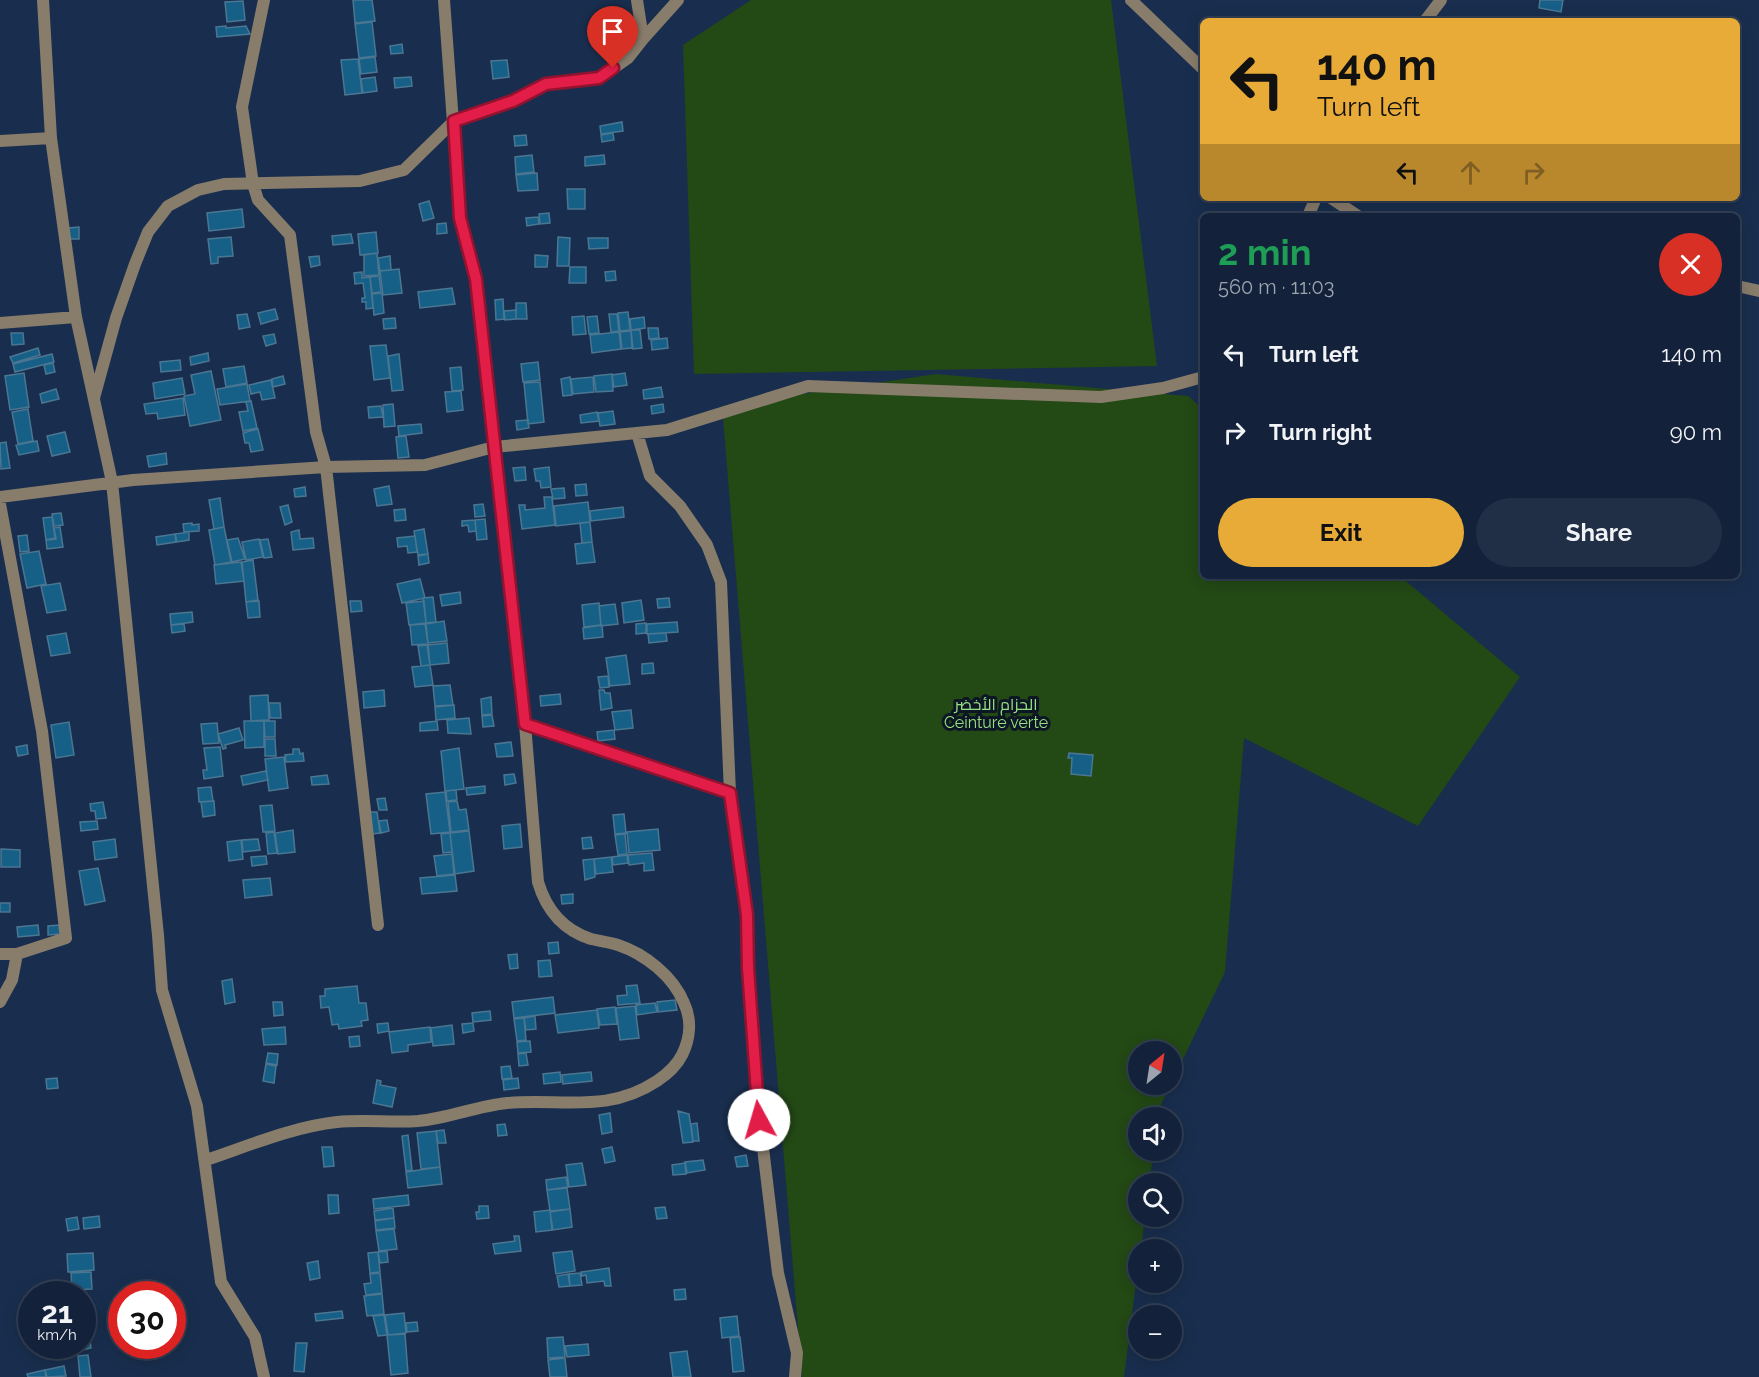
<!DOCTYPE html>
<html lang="en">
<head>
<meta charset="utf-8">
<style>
  body { margin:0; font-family:Raleway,Cairo,sans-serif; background:#202f45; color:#f1f3f6; height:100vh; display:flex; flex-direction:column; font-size:22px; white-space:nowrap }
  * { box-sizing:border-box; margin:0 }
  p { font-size:20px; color:#9da4af }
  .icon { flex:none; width:33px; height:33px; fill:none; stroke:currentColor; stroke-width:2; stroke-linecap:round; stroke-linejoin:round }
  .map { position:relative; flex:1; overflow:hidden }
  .sheet { position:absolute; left:1200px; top:213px; width:540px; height:366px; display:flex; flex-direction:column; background:#13223a; border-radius:9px; box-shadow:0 3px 15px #0003,0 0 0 2px #323f54 }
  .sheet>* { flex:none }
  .hud { position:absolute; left:1200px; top:18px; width:540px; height:183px; border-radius:9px; box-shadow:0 3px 15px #0003,0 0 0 2px #323f54; background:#e9ab38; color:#111; overflow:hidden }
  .needle { width:39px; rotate:30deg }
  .tools { position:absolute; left:1128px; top:1041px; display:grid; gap:12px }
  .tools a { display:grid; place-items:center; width:54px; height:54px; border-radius:50%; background:#13223a; box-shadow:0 3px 15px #0003,0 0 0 2px #323f54; font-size:30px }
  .speed { position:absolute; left:18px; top:1281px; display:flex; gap:12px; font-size:30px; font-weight:700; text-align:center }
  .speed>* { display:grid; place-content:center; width:78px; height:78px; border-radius:50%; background:#13223a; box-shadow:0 3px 15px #0003,0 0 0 2px #323f54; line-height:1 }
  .speed small { font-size:15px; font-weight:400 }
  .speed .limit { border:9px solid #d22; background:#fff; color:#111 }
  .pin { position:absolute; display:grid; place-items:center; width:51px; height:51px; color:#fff; margin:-62px -26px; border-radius:50% 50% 50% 0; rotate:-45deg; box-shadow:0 0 6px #0007 }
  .pin .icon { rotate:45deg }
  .me { position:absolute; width:66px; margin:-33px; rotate:354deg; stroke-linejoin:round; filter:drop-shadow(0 0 4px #0008) }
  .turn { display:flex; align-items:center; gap:21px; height:126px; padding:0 18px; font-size:27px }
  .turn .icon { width:78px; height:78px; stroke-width:2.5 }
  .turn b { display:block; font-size:42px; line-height:51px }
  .lanes { display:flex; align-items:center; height:57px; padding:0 18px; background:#0003; justify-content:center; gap:30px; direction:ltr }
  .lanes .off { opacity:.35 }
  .round { display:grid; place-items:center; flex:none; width:63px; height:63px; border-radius:32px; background:#202f45 }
  .overview { display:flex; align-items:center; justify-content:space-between; height:102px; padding:0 18px }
  h1 { font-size:36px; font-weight:700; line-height:45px; color:#1e9e55 }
  .button { display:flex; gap:12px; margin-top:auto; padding:12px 18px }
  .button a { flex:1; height:69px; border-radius:36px; background:#e9ab38; color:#111; font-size:24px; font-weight:700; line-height:69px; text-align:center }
  .button a+a { background:#202f45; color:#f1f3f6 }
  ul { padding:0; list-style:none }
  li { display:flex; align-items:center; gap:18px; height:78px; padding:0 18px }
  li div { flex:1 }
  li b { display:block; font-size:22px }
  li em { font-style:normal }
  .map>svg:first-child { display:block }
  .green { fill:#234915 }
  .building { fill:#166088; stroke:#4b7692; stroke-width:1.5 }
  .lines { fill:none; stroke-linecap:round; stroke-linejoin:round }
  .minor { stroke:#887c6b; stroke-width:12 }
  .route-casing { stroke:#92132f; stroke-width:15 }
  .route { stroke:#e11d48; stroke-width:10 }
  .labels { text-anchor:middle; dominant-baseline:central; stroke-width:6; stroke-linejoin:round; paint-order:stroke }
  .park-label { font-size:16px; fill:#98e180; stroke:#0d1625 }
</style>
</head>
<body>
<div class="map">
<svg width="1759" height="1377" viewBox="0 0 1759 1377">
  <rect width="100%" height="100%" fill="#192e4e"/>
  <!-- green -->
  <path class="green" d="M751,0H1111L1157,366L694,374L683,45Z
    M936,374L1188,396L1203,409V576H1400L1520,677L1418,826L1244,738L1225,972L1172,1082V1052H1138V1084L1170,1085L1160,1107L1158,1117L1138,1118V1150L1154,1151L1149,1183L1138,1184V1216L1145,1217L1141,1249L1138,1250V1266L1124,1377H802L722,406Z"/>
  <!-- building -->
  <path class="building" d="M353,0H372L375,21L355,23Z
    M1540,0H1563L1561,12L1539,8Z
    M243,1L245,20L227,22L225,2Z
    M372,22L376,56L359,58L355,24Z
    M226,26V28L246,26L250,34L217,37L216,27Z
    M402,44L403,53L391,54L390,46Z
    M375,57L377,72L361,74L359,59Z
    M358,59L362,93L345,95L341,60Z
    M507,60L509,77L493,79L491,61Z
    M375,77L377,91L363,93L361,79Z
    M411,77L412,86L395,88L394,78Z
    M622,122L623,131L601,134L600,126Z
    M613,133L614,140L602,142L601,135Z
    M526,135L527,145L515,146L514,136Z
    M532,155L534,172L516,174L515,157Z
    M604,155L605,164L585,166V157Z
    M537,173L538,190L518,191L516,175Z
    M567,189H585V209H568Z
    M429,201L434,218L423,221L419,204Z
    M242,209L244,227L209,231L207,213Z
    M549,213L550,223L540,224L539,214Z
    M538,217L539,224L527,226L526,218Z
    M446,223L447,233L437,234V224Z
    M79,227V239H68V228Z
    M376,232L378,253L360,255L358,234Z
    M351,234L353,243L333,245L332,236Z
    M231,237L233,256L218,257V263L211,264L208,239Z
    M558,237L570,238L569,266H557Z
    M588,238H608V248L589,249Z
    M377,253L379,275L364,276V255Z
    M535,255L548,256L547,267H535Z
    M319,256L320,265L311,267L309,257Z
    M390,256L391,270L380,271L378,258Z
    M570,267H586V283H569Z
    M399,269L402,293L383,295L380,271Z
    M615,271L616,280L606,281L605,272Z
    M362,272V278L370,277L373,308L366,309V302H362V298H365L363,283L355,284L354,273Z
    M379,276L381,292L372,293L370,277Z
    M452,288L455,304L420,308L418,292Z
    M382,293L384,313L374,315L372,294Z
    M503,299L504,319L496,320L495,300Z
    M516,303H526L527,319H516Z
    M275,309L278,319L261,324L258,313Z
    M516,310V319L505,320L504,311Z
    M628,312L630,330L620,331L618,313Z
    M247,314L250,327L239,329L237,315Z
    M609,314H617L619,331L611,332Z
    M584,316L586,334L573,335L572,317Z
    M597,316L599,333L589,334L587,317Z
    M644,317L645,328L631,330L630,319Z
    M395,318L396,328L384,329L383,319Z
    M648,328H658L659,338L649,339Z
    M631,330H640L642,348L633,349Z
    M631,331L632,348L622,349L620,332Z
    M619,332L621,349L592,353L590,335Z
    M11,333H23L24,344L12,345Z
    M274,334L276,343L266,346L263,336Z
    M667,338L668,348L652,350L651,340Z
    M386,345L390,378L374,380L370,346Z
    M38,348L40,355L13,363L10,357Z
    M208,353L209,361L191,365L190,357Z
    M52,354L54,362L15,372L13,364Z
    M399,354L403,390L392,391L388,356Z
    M180,360L181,370L161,372L160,362Z
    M538,362L540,380L523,382L521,364Z
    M53,363L55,372L46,374L44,365Z
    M244,366L247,383L226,387L223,369Z
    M461,367L463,390L452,391L450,368Z
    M211,371L221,420L190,426L184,396L195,394L191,375Z
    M24,373L29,407L10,410L5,376Z
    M625,373L627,385L614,387L612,375Z
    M612,374L613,391L596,392L594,376Z
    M283,376L285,384L273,387L272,379Z
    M570,377L572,395L563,396L561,379Z
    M593,377L594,392L573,394L571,379Z
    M182,378L185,394L155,399L153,383Z
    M271,380L275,398L262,400L260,392L251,394L249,385Z
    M540,382L544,422L528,424L524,383Z
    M247,384L250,401L220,405L217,389Z
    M661,387L663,397L644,399L643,390Z
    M56,389L59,399L42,403L40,394Z
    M461,391L463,410L447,412L445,392Z
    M183,398L185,415L158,419L157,413L146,414L144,404Z
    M251,401L257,428L243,431L239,412L248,411L246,402Z
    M393,404L395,426L384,427L383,405Z
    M663,404L664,412L652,414L651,406Z
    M381,406L383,417L369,418L368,407Z
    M28,409L33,441L18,444L12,412Z
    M613,411L615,424L600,426L598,413Z
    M597,412L599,421L581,423L580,415Z
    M528,420L529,428L517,430L516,421Z
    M421,424L422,433L399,436L398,426Z
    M258,429L263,450L251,452L249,443H245L243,433Z
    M65,432L70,452L52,456L47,436Z
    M406,436L409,457L398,458L396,437Z
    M37,441L39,451L19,455L16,445Z
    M6,442L10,468L1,469L0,443Z
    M166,453L167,464L149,467L147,456Z
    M525,467L526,480L515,481L513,468Z
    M549,467L551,487L541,488L540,481H536L534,469Z
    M586,484L587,495L576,496L575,485Z
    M389,486L392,504L377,506L374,489Z
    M305,487L306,496L295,497L294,489Z
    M564,488L565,498L553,499L551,489Z
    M544,497H552L555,525L522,529L519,505H525V510L545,508Z
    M220,498L224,527L214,529L209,500Z
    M588,502L590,522L556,526L554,506Z
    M483,504L485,516L475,517L474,505Z
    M288,505L292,522L285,525L280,507Z
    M623,507L624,517L591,521L590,511Z
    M405,509L406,520L395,521L394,510Z
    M61,513L63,525L54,526L52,514Z
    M52,517L55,538L46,540L43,518Z
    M485,519L487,539L477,540L475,520Z
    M475,520L476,531L469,532L468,525L462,526V521Z
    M590,522L592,542L582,543L580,523Z
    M192,523V525L199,524V531L184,532L183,524Z
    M60,527L63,547L47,549L46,540L56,539L54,528Z
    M224,527L231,562L215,565L209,530Z
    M424,529L428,554L418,555L414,531Z
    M299,530L300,539L313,538L314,548L293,550L291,532Z
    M189,532V540L177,542L175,534Z
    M175,534L176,542L157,545L156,537Z
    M27,535L29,551L20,552L18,536Z
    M415,536L417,552L408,553L407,546L398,547L397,538Z
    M238,538L245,559L232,562L227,540Z
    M259,539L263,557L246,560L242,542Z
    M268,539L272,557L264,558L260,540Z
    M592,542L595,562L577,564L575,544Z
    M39,551L46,584L27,588L20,554Z
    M428,554L429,563L419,565L418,556Z
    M253,560L258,600L246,602L242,562Z
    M241,562L244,581L216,584L214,565Z
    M420,579L425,598L402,603L397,584Z
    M60,583L66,610L47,613L41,586Z
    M460,592L461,603L442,606L440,595Z
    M433,597L436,622L426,623L423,598Z
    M669,598L670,607L658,608L657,599Z
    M641,600L644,620L624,623L622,603Z
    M259,601L260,617L248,618L246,602Z
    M350,601H361L362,611L351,612Z
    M424,601L426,623L409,625L406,603Z
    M599,603L601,625L584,627L582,605Z
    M615,604L618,624L601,626L599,606Z
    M192,612L193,622L171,625L170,614Z
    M444,621L447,641L428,643L426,624Z
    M677,622L678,632L647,634V624Z
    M646,623V633L636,634V624Z
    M184,624L185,631L172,633L171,625Z
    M425,624L428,644L412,645L410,625Z
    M602,625L603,637L584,639L583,628Z
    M66,633L70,653L51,656L47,636Z
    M666,633L667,641L649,643L648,634Z
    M447,643L449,663L430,665L428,645Z
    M427,645L430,665L421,666L418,646Z
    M626,655L630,684L610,686L606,658Z
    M653,663L654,673L642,674V664Z
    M430,665L433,685L415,687L412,667Z
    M608,676L609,687L600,688L598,677Z
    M450,685L453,705L435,706L433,686Z
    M384,690L385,706L364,708L363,692Z
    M599,690H604L605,693H610L612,708L601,710Z
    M560,694L561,704L541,706L540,696Z
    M268,695L269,720L251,721L250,696Z
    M491,697L492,714L482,715L481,699Z
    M269,703H280L281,718H270Z
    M454,705L455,718L436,720L435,707Z
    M631,710L633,728L615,730L612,712Z
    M492,715L494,726L483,727L482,716Z
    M469,718L471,734L448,733L447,720Z
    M244,721H264V747L245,748Z
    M264,721H275V737H265Z
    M437,721L438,730L420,731V723Z
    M69,722L74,755L56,758L51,725Z
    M217,723L219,743L203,744L201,724Z
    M239,728L243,740L225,745L226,748L223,749L218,734Z
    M614,730L615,739L598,741L597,732Z
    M265,739H275L276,756H265Z
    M511,742L513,756L497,757L495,744Z
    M27,745L28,754L18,756L16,747Z
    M220,747L223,776L204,779L203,770H207L204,748Z
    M459,748L464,789L445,791L441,751Z
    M293,749H299L300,754L303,753L304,761L286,762L285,755L293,754Z
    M1069,753L1093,755L1091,776L1071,774L1072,758H1068Z
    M284,757L288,788L269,791L265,759Z
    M266,771L268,780L243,785L241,776Z
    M514,774L516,783L505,785L504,775Z
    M327,775L329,784L312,785L311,777Z
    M485,786V793L467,795L466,788Z
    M211,787L213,801L199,802L198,788Z
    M456,790L457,800L447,801L446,791Z
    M445,792L450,832L431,834L426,794Z
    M385,798L387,810H379L377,799Z
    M214,801L215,815L203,817L201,802Z
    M457,801L459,810L466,809L469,830L451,832L448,802Z
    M103,802L106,818L96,819L95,811H91L90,804Z
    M272,805L275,831L263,832L260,806Z
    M370,812H377L380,833L372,834Z
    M624,814L626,833L615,834L613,815Z
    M387,820L389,831L381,833L379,821Z
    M97,821L98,829L81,831L80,822Z
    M520,824L522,847L504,849L502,826Z
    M658,829L660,850L629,853L627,832Z
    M293,830L295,852L278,854L275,833Z
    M469,831L474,871L455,874L450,833Z
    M274,832L277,853L268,854L266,833Z
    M450,833L452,852L443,853L441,834Z
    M625,834L627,854L618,855L615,835Z
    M591,837L593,848L583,849L582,838Z
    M115,839L117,857L95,860L93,842Z
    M258,839L260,850L243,852L242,840Z
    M241,840L243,859L229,861L227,842Z
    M1,849L20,850V867H1Z
    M652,853L654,870L644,871V863L629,865L628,855Z
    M452,854L454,874L437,876L434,856Z
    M627,855L628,863L613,865L612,857Z
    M266,856L267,864L252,866L251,857Z
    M611,857L613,872L596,874L594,859Z
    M594,859L595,877L585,880L583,860Z
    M98,868L105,901L85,905L79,871Z
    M455,875L457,891L422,894L420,878Z
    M270,878L272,895L245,898L243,880Z
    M573,894V903L562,904L561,895Z
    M0,903H10V912H0Z
    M38,925L39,935L18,937L17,927Z
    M59,925L60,934L48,935V926Z
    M558,942L559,953L549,954L548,943Z
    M517,954L518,968L510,969L508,955Z
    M550,960L552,976L539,977L538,961Z
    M232,979L235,1002L225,1004L222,981Z
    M637,985L640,1003L618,1005L617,996L627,995L626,986Z
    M357,986L359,1003H366L368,1020L361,1021L362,1026L339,1029L338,1024L332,1025L329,1007L321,1008L320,996H325V989Z
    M553,997L555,1013L514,1018L512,1002Z
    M675,1000L677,1010L658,1012L657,1002Z
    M273,1002H282L283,1015L274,1016Z
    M655,1003L657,1012L637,1015L636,1005Z
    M635,1006L639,1038L620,1040L616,1008Z
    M615,1007L617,1024L600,1025L597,1009Z
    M597,1010L599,1028L558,1033L555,1015Z
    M490,1011L491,1020L473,1022L472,1013Z
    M535,1016L536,1029L526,1030L524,1018Z
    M524,1018L526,1040L517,1041L514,1019Z
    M388,1023L389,1031L378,1033L377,1024Z
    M473,1023L474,1031L463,1033L462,1024Z
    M452,1025L454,1044L433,1046L431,1028Z
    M285,1027L286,1044L264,1045L262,1029Z
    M430,1027L431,1042L408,1045V1051L392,1053L389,1032Z
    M359,1036L360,1046L350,1047L349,1037Z
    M530,1041L531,1052L518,1053L517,1042Z
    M268,1053L278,1054L277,1065L266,1063Z
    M526,1053L528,1065L519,1066L518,1054Z
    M266,1064L276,1066L274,1083L263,1081Z
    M510,1066L512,1078L502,1079L501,1067Z
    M560,1072L561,1082L544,1084L543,1074Z
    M591,1072L592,1081L563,1084L562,1075Z
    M57,1078L58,1088L47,1089L46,1079Z
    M518,1078L519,1088L504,1090L503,1080Z
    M377,1080L381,1081L380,1085L396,1088L392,1107L373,1103Z
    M678,1111L689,1114L693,1142L683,1143Z
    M610,1113L612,1132L602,1134L599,1115Z
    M697,1123L699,1141H693L691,1124Z
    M505,1124L507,1135L498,1136L497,1125Z
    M444,1130L446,1143H438L436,1131Z
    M436,1131L440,1167L421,1169L417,1133Z
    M408,1135L412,1170L406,1171L402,1136Z
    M322,1147H332L334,1166L324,1167Z
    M612,1147L615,1161L605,1163L602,1149Z
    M746,1155L748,1166L737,1167L735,1157Z
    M703,1160L705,1170L687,1173L685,1162Z
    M582,1163L586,1185L569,1187L566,1165Z
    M685,1163L686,1174L673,1175L672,1165Z
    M440,1167L442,1184L408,1188L406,1172Z
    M566,1177L568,1187L547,1190L546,1180Z
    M567,1188L570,1209L550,1211L547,1190Z
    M328,1195H338L339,1213L329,1214Z
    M408,1195L409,1205L374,1209L373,1199Z
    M479,1206H488L489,1218L477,1219L476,1212H479Z
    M665,1207L667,1218L657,1219L655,1208Z
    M393,1208L394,1218L375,1220L374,1211Z
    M570,1209L572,1227L553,1230L550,1212Z
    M550,1210L552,1230L536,1232L534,1212Z
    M99,1216L100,1227L84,1229L83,1218Z
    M77,1217L79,1229L68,1231L66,1219Z
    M394,1218L395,1228L376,1230L375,1221Z
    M394,1229L397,1249L379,1251L376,1231Z
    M514,1236H519L521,1251L495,1254L493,1244L515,1241Z
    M387,1251L388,1262L380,1263L378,1252Z
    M572,1251L575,1271L556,1274L553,1253Z
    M378,1252L380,1272L370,1273L368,1253Z
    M93,1253L94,1270L68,1272L67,1254Z
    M318,1261L320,1278L310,1280L307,1263Z
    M609,1268L611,1286H605L604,1281L587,1283L586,1275L582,1276L581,1272Z
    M91,1272L92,1289L72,1290L71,1273Z
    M380,1273L382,1293L366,1295L364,1284L371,1283L370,1274Z
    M580,1273L582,1285L570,1286L569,1274Z
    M568,1274L570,1286L559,1287L557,1276Z
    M685,1289L686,1299L675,1300L674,1290Z
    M382,1294L384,1314L367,1316L364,1296Z
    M122,1303V1334L113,1306Z
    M342,1311L343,1318L316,1321L315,1314Z
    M404,1313L406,1333L388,1335L385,1315Z
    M384,1315L387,1335L378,1336L373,1316Z
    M737,1316L739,1336L722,1338L720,1318Z
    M417,1322L418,1331L407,1332L406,1323Z
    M405,1334L408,1373L391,1375L387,1335Z
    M563,1337L565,1357L548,1358L547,1338Z
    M740,1337L744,1371L733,1372L730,1338Z
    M90,1339L91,1348L78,1351L77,1346H82V1340Z
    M296,1343H307L304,1372L294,1371Z
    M588,1344L589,1355L567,1357L565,1346Z
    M687,1351L691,1377H673L670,1353Z
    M88,1355L91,1377H80L78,1356Z
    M565,1358L567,1377H550L548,1360Z
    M64,1366L66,1376L47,1377L45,1370Z
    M45,1370L46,1377H28L27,1374Z"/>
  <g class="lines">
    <!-- minor -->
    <path class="minor" d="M43,0L51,138L76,317L112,482L158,935L162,990L197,1106L221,1282L255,1337L264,1377
      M264,0L242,107L253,184L258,200L290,235L316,432L326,467L378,925
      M637,0L643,39L678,0
      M1131,0L1203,69
      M1425,21L1441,0
      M0,141L51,138
      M1331,198L1358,216
      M1308,216L1316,198
      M1737,286L1759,291
      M0,323L76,317
      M94,398L116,318L135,264L148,232L168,206L198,190L224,184L360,181L404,170L454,121L512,101L546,84L599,78L628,58L643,39
      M637,433L650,476L680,506L707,545L721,582L730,793L748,915V968L757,1098L778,1273L797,1353L795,1377
      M0,497L133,480L326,467L425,465L494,447L667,430L808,386L1101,397L1163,388L1203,377
      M0,504L42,731L66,938L17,954L12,980L0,1002
      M525,724L730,793
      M0,954H17
      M206,1160C248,1146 292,1127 337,1122C364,1119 391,1123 418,1121C449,1118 477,1106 507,1103C561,1098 607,1114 657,1081C666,1075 677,1065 682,1055C690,1039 692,1020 684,1003C673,976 645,954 618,945C609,942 600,941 591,939C563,930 546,909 538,882L525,724L475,279L460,218L444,0"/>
  </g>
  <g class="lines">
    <!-- route casing -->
    <g class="route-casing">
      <path id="route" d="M613,68L599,78L546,84L513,101L454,121L460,218L476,279L525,724L730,793L747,915L748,968L759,1120"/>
    </g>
    <!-- route -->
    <use href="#route" class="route"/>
  </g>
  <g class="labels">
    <!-- park labels -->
    <g class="park-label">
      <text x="996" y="704">الحزام الأخضر<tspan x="996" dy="18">Ceinture verte</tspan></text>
    </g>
  </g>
</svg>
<div class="tools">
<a><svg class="needle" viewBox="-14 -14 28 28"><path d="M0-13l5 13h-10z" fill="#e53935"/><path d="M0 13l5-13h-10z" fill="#9da4af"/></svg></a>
<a><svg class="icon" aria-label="sound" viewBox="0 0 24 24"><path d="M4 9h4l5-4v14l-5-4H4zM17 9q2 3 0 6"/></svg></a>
<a><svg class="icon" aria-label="search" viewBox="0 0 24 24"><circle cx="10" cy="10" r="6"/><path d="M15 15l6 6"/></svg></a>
<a>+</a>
<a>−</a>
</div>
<div class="speed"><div>21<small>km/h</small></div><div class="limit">30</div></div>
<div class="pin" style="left:613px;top:68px;background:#d93025"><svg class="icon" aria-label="arrive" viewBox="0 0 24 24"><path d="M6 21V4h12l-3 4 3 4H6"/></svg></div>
<svg class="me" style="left:759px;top:1120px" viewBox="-20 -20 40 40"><circle r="19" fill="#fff"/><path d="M0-13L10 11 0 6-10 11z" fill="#e11d48"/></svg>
<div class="hud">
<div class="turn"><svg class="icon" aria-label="left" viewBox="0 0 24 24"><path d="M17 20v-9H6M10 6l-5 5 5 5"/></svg><div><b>140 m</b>Turn left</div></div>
<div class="lanes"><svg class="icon" aria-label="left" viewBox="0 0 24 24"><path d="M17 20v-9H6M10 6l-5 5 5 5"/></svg><svg class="icon off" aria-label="ahead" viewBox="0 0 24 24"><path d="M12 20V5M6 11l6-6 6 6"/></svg><svg class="icon off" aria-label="right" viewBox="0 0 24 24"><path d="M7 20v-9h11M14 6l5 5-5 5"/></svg></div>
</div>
<section class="sheet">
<div class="overview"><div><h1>2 min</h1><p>560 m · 11:03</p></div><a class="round" style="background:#d93025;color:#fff"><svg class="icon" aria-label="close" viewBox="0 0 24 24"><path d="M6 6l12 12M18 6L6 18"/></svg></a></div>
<ul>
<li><svg class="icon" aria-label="left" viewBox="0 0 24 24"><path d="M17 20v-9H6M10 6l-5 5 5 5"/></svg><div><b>Turn left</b></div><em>140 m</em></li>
<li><svg class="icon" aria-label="right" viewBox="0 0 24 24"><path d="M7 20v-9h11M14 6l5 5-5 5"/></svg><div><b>Turn right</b></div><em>90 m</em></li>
</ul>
<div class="button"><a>Exit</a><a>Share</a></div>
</section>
</div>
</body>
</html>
